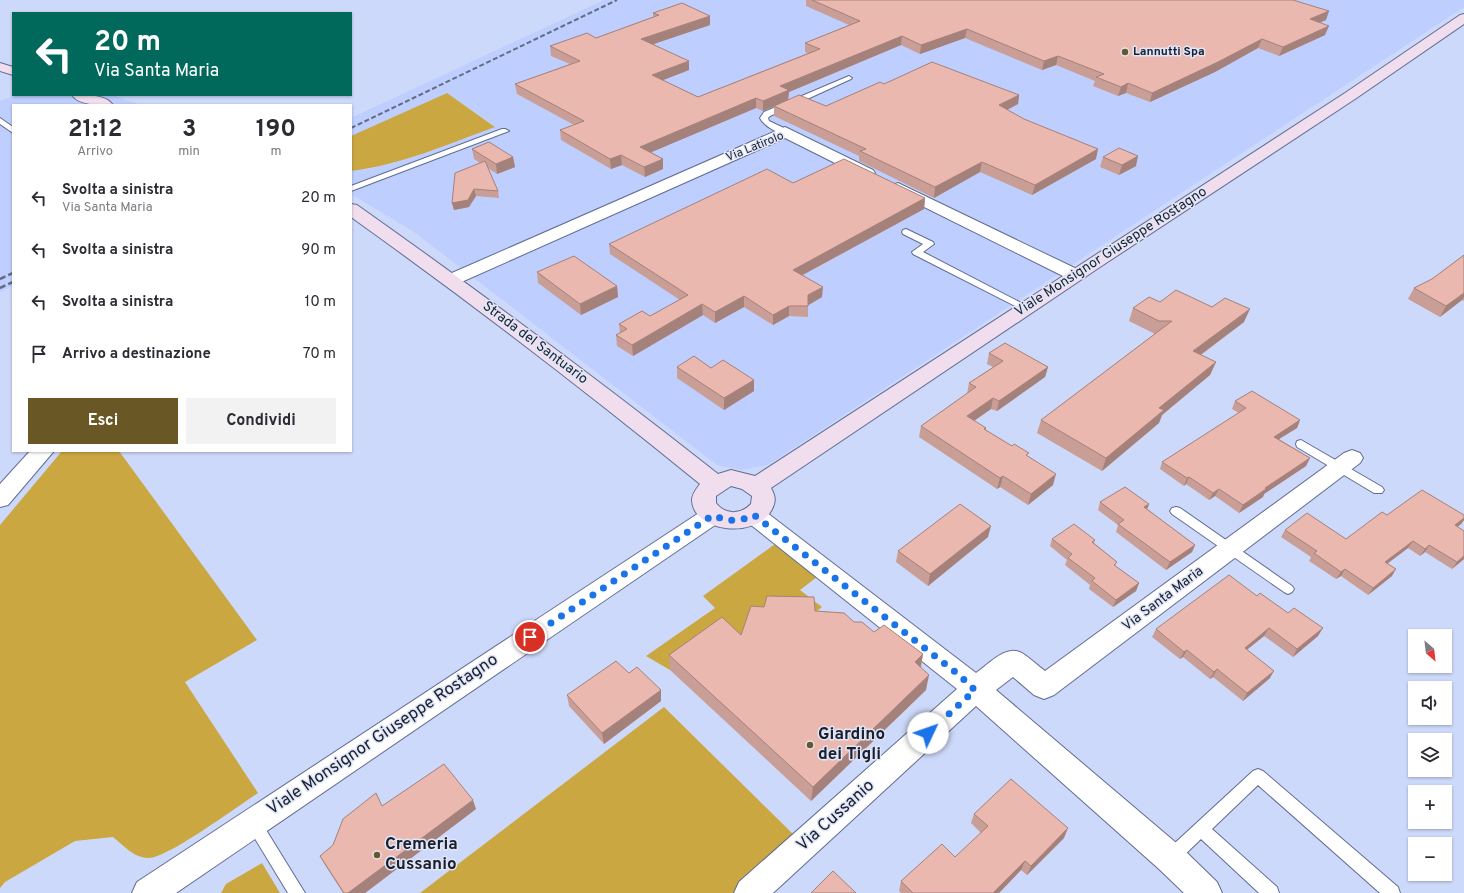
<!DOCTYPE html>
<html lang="it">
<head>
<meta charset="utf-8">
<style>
  body { margin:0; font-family:Overpass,sans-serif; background:#f2f2f3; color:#2b2b33; height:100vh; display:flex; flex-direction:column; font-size:15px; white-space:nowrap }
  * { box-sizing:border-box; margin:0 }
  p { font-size:13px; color:#7c7c81 }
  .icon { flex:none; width:22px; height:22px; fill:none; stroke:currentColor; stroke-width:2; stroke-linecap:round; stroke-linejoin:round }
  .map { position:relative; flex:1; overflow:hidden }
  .side { position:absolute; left:12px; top:104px; width:340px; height:348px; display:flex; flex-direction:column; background:#fff; border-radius:0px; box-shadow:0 1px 3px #0004 }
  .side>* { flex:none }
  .guide { position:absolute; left:12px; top:12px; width:340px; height:84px; border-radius:0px; box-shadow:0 1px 3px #0004; background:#00695c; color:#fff; overflow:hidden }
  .needle { width:26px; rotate:152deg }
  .buttons { position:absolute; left:1408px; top:629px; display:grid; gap:8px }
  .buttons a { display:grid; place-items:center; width:44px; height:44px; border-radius:0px; background:#fff; box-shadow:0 1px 3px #0004; font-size:20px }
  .pin { position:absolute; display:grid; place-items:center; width:34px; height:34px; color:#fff; margin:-17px; border:2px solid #fff; border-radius:50%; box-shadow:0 1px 4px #0007 }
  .me { position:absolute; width:44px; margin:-22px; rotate:48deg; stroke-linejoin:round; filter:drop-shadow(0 0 3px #0008) }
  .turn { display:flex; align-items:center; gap:14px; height:84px; padding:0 16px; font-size:18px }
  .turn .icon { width:52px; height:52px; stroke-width:2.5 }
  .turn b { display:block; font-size:28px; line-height:34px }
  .eta { display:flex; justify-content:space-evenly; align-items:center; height:68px; text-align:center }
  .eta b { font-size:24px; font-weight:700; line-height:28px }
  .primary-button { display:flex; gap:8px; margin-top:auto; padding:8px 16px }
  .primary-button a { flex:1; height:46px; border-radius:0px; background:#695826; color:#fff; font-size:16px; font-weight:700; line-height:46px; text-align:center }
  .primary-button a+a { background:#f2f2f3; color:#2b2b33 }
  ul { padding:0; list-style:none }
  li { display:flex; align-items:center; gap:12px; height:52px; padding:0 16px }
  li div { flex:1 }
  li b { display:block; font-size:15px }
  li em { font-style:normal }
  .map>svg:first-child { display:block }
  .built { fill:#becefe }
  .green { fill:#caa741 }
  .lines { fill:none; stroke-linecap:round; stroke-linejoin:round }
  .lane-casing { stroke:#606c91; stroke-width:2 }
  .street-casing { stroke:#606c91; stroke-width:2 }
  .secondary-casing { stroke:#606c91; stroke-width:2 }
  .lane { fill:#fff; fill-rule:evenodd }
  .street { fill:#fff; fill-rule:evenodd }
  .secondary { fill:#f0ddee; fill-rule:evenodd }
  .rail-far1 { stroke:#646c83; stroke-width:2; stroke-dasharray:5 2.5; stroke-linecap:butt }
  .rail { stroke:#646c83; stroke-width:2.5; stroke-dasharray:6 3; stroke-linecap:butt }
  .wall { fill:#c99e96 }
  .shaded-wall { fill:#a4817a }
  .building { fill:#eab8af; stroke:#a4817a }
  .route { stroke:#1a73e8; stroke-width:7; stroke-dasharray:0 12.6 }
  .poi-dot { fill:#695826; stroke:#e0e6f7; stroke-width:1.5 }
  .labels { text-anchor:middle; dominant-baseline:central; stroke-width:3; stroke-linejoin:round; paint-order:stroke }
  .far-poi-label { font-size:12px; font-weight:bold; fill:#1a1f2e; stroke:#e0e6f7; text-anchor:start }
  .far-street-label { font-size:12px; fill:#1a1f2e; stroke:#e0e6f7 }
  .street-label { font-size:14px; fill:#1a1f2e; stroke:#e0e6f7 }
  .near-street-label { font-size:17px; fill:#1a1f2e; stroke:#e0e6f7 }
  .near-poi-label { font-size:17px; font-weight:bold; fill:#1a1f2e; stroke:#e0e6f7; text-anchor:start }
</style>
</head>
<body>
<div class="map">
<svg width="1464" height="893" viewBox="0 0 1464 893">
  <rect width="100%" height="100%" fill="#cdd9fa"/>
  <!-- built -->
  <path class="built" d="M604,0H1464V7L768,465L741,470L717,465L414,232L351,194V171L368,169L394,163L495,126L447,93L351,136V118Z
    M17,95H113L141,105H13V286L0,292V101Z"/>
  <!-- green -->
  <path class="green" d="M447,93L495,127C448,144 401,165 351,171V136Z
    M62,451H119L257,640L185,682L258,793C238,806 168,858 149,858C134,858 124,846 113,837L75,841L5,882L0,888V525Z
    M775,544L817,577L800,590L822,607L816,612L744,638L722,632L670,670L646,656L715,608L703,596Z
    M664,707L795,836L733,893H420Z
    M262,863L280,893H221L226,884Z"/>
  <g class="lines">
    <!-- lane casing -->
    <g class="lane-casing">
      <path id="lane" d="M849,76L852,78L851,79L770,116L768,118L769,121L788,130V134C779,135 764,126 760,118L764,112Z
        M0,118L13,127V133L0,124Z
        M502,129H505L509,131L351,191V186Z
        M906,229L933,242L934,244L923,252L1031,308L1029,310H1023L913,254L912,252L923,244L903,234L902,232L903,230Z
        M1301,440L1382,487L1384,490L1382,493H1374L1297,447L1296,444L1297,441Z
        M1176,507L1180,508L1292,586L1294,589L1292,592L1288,594L1284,592L1172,514L1170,511L1172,508Z
        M1258,769L1263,771L1398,887L1400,893H1380L1258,785L1212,829L1277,887L1279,893H1259L1201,839L1176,863L1170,866L1164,863L1162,858L1164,853L1253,771Z
        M253,815L258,817L305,893H288L248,827L245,822L248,817Z"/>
    </g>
    <!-- street casing -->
    <g class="street-casing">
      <path id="street" d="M785,127L873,170L875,173L873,176L867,178L861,176L785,138L457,284L451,285L445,284L442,280L445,276Z
        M898,183L1081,271L1084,275L1081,279L1075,280L1069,279L892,191L890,188L892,185Z
        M1352,450L1360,453L1363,458L1360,463L1054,695L1044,699L1034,695L1013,677L996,690L1181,847L1217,882L1222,893H1184L1159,869L976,706L773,893H734L739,882L957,689L746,521L742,515L746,509L754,506L762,509L976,673C989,664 1006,644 1022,653C1030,658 1038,666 1045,671L1344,453Z
        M30,451H54L8,505L0,507V484Z
        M713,506L721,509L725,515L721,521L176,893H132L137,882L705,509Z"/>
    </g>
    <!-- secondary casing -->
    <g class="secondary-casing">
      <path id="secondary" d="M1464,14V24L1355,99L1100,267L771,488C776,497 776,502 771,511C755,539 693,532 692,500C692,494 697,488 700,484C586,391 470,302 351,217V204L357,205C480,292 600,381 718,474L731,470L755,476L1345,93L1460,15ZM731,486L742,489L752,496L751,504C741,515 725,515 716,503V496Z
        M0,63L13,67V75L0,71Z
        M72,95C84,95 106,94 113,105C102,105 79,106 72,95Z"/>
    </g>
    <!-- lane -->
    <use href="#lane" class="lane"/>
    <!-- street -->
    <use href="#street" class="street"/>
    <!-- secondary -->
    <use href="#secondary" class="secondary"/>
    <!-- rail-far1 -->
    <path class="rail-far1" d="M351,128L617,0"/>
    <!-- rail -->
    <path class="rail" d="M0,279L13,273
      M0,288L13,282"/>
  </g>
  <!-- wall -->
  <path class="wall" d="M806,0H1293L1326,20L1319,23L1325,35L1279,56L1258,48L1215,72L1150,102L1126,93L1118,96L1093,86L1095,81L1056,65L1042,70L965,38L920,54L901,45L789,92L788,100L826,106L884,84L1019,95L1018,104L1007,110L1096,159L1032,195L980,172L934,198L859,161V156L774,116V106L784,102L763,111L756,108L651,152L663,159V169L645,177L622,165L611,169L561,140L560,130L574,125L517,94L515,84L570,64L551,56L550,46L596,38L653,17V13L710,25L653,44L689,70L663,80L698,97L808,53L805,52V43L849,25L806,6Z
    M472,149L513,157L515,167L497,174L488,168L498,191L499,198L476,196L469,207L454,210L452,203L480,163L474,159Z
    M1103,157L1136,166L1119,175L1100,167Z
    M793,183L925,198L924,209L803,275L822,297L808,305V317L789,316L773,325L744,307L715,323L703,315L633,356L617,346L616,335L620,333L619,324L650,316L680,300L610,254L609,244Z
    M1464,255V301L1462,300L1440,317L1408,299L1414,288L1432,279Z
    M537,272L617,286L618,297L581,315L538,283Z
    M1160,302L1212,307L1244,322L1201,355L1216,362L1210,375L1162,415L1159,423L1102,471L1037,433L1041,420L1155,334L1129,321L1133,308Z
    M989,353L1048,367L1045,377L997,411L991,409L974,421L986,428V430L1028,457L1053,485L1028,505L1000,487L997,489L919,437L921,426L967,394L969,383L993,367L987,364Z
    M677,367L711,368L754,380V391L724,410L677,378Z
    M1235,401L1300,420L1297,428L1279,439L1310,458L1306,466L1264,494L1263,497L1239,513L1215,496L1209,500L1186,484L1184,486L1160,469L1162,462L1239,413L1232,409Z
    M1100,502L1149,504L1147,509L1195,545L1192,552L1166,570L1116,532L1118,525L1098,510Z
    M1387,515H1464V520L1461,524L1457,527L1464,559L1452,569L1425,552L1420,556L1408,548L1388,563L1392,576L1368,595L1341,576L1336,579L1309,561L1311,557L1281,537L1285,530L1346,539Z
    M988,537L928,586L896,562L898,551Z
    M1052,539L1095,540L1094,543L1117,562L1115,566L1139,583L1136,591L1113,607L1089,589L1090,585L1065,565L1067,560L1050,546Z
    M1257,596L1318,636L1293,657L1264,636L1247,650L1270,678L1243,701L1213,677L1210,679L1183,657L1180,659L1152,637L1156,629Z
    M764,607L815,611L854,622L874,632L923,654L921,668L926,690L811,801L670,670L669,655L741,635Z
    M629,673L661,701L604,744L569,706L567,695Z
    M382,806L476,809L365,893H343L325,865L320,856Z
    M974,814L1064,838L1027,875L1021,870L999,893H901L899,891L901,881L955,857L981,833L971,823Z"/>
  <!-- shaded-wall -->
  <path class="shaded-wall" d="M1329,11L1326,20L1307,28L1310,19Z
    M710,16V25L642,48L641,39Z
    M1329,26L1325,35L1279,56L1283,47Z
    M967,29L965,38L920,54L921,45Z
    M902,36L901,45L789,92L788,100L763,111V101L780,86Z
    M1262,39L1258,48L1215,72L1150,102L1152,93Z
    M1058,56L1056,65L1042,70L1044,61Z
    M689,61V70L653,84L652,75Z
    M1128,83L1126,93L1118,96L1121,87Z
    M1019,95L1018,104L997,115L999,105Z
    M756,98V108L640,157V147Z
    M1098,149L1096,159L1032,195L1035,185Z
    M621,155L622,165L611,169L610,159Z
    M1138,156L1136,166L1119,175L1122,165Z
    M513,157L515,167L497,174L496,164Z
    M663,159V169L645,177L644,167Z
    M982,162L980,172L934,198L935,187Z
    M474,189L476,196L469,207L454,210L452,203Z
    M925,198L924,209L793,280V270Z
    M617,286L618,297L581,315L580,304Z
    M823,287L822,297L807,306L808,295Z
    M1464,293V297L1462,300L1440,317L1446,306Z
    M744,296V307L715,323V312Z
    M702,304L703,315L633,356L632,345Z
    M789,306V316L773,325V315Z
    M1250,309L1244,322L1188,364L1193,351Z
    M1216,362L1210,375L1162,415L1159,423L1102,471L1106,458L1159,408Z
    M1048,367L1045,377L997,411L999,401Z
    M754,380V391L724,410V398Z
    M993,398L991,409L965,427L967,416Z
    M1300,420L1297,428L1271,444L1274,437Z
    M1310,458L1306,466L1264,494L1263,497L1239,513L1243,505L1265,488Z
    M1056,474L1053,485L1028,505L1031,494Z
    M1003,476L1000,487L997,489L1000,478Z
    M1189,477L1186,484L1184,486L1187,478Z
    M1219,489L1215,496L1209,500L1213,493Z
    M1149,504L1146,512L1144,507Z
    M1464,518V520L1461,524L1450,533L1455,525Z
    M991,526L988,537L928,586L930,574Z
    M1413,541L1408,548L1380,569L1385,562Z
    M1195,545L1192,552L1166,570L1170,562Z
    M1429,545L1425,552L1420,556L1425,549Z
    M1464,556V559L1452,569L1457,562Z
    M1345,569L1341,576L1336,579L1341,572Z
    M1396,569L1392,576L1368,595L1373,588Z
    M1139,583L1136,591L1113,607L1116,600Z
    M1269,628L1264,636L1240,655L1245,648Z
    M1323,628L1318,636L1293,657L1297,649Z
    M1187,650L1183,657L1180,659L1184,652Z
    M923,654L920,669L915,662Z
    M1217,669L1213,677L1210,679L1214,672Z
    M1274,671L1270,678L1243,701L1247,693Z
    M929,675L926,690L811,801L813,787Z
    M661,690V701L604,744L602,733Z
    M473,800L476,809L365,893H348Z
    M1068,828L1064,838L1027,875L1031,866Z
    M1025,861L1021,870L999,893H993Z"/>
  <!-- building -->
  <path class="building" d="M812,0H1293L1329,11L1310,19L1329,26L1283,47L1262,39L1218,62L1152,93L1128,83L1121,87L1096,77L1104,74L1058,56L1044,61L967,29L921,45L902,36L780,86L789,90L763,101L756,98L640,147L663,159L644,167L621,155L610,159L560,130L584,121L515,84L580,61L550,46L587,33L596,38L659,15L653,13L682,3L710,16L641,39L689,61L652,75L698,97L820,49L805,43L860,21Z
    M932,62L1019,95L999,105L1024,119L1098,149L1035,185L982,162L935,187L860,151L866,149L774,106L799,95L826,106L880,82L884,84Z
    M489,142L513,157L496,164L472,149Z
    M1119,148L1138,156L1122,165L1103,157Z
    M844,159L925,198L793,270L823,287L808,295V306H789L773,315L744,296L715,312L702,304L632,345L616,335L627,329L619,324L642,311L650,316L688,295L609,244L767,169L793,183Z
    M485,161L498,191L474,189L468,200L452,203L455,173Z
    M1464,255V293L1446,306L1414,288L1432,279Z
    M574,256L617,286L580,304L537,272Z
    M1176,290L1212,307L1225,298L1250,309L1193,351L1216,362L1159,408L1164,410L1106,458L1041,420L1172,321H1159L1133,308L1149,297L1160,302Z
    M1005,343L1048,367L999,401L993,398L967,416L986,428L984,429L1012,446L1014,444L1029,453L1026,455L1056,474L1031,494L1003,476L1000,478L921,426L976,387L969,383L1003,361L989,353Z
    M694,356L711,368L723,360L754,380L724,398L677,367Z
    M1252,391L1300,420L1274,437L1310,458L1265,488L1266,489L1243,505L1219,489L1213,493L1189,477L1187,478L1162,462L1246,408L1235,401Z
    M1125,487L1149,504L1144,507L1195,545L1170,562L1118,524L1124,520L1100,502Z
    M1422,490L1464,515V518L1455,525L1464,531V556L1457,562L1429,545L1425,549L1413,541L1385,562L1396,569L1373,588L1345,569L1341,572L1314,553L1317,551L1285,530L1307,513L1346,539L1382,512L1387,515Z
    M960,504L991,526L930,574L898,551Z
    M1074,524L1095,540L1092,542L1117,562L1114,565L1139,583L1116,600L1092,581L1095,578L1068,558L1072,554L1052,539Z
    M1229,575L1257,596L1260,593L1288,613L1294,608L1323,628L1297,649L1269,628L1245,648L1274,671L1247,693L1217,669L1214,672L1187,650L1184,652L1156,629Z
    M767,596L814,597L815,611L844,613L854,622H862L874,632L884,625L923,654L915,662L929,675L813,787L669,655L722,617L741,635L751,606L764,607Z
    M616,661L629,673L637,667L661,690L602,733L567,695Z
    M444,764L473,800L348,893H344L320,856L333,845L343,819L376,793L382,806Z
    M1011,779L1068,828L1031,866L1025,861L993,893H913L901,881L942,844L955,857L988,826L974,814Z
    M833,871L856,893H811Z"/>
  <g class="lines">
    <!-- route -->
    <path class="route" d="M530,637L713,515C728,522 740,522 754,515L958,674L975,690L928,733"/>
  </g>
  <!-- markers -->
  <g class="poi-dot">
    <circle cx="1125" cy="52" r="4"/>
    <circle cx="810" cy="745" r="4"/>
    <circle cx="377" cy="855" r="4"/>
  </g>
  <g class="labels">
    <!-- far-poi labels -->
    <g class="far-poi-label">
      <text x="1133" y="52">Lannutti Spa</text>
    </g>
    <!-- far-street labels -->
    <g class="far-street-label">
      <text transform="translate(755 147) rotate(-22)">Via Latirolo</text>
    </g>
    <!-- street labels -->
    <g class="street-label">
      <text transform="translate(1111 252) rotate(-33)">Viale Monsignor Giuseppe Rostagno</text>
      <text transform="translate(535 343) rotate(37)">Strada del Santuario</text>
      <text transform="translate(1163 599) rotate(-37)">Via Santa Maria</text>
    </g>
    <!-- near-street labels -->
    <g class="near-street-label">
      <text transform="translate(383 735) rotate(-34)">Viale Monsignor Giuseppe Rostagno</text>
      <text transform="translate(836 816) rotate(-42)">Via Cussanio</text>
    </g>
    <!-- near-poi labels -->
    <g class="near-poi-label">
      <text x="818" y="735">Giardino<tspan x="818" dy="20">dei Tigli</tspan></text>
      <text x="385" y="845">Cremeria<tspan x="385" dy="20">Cussanio</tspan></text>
    </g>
  </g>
</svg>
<div class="buttons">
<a><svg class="needle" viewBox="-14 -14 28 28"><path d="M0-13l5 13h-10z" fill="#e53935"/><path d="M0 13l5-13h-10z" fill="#7c7c81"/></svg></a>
<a><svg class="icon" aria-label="sound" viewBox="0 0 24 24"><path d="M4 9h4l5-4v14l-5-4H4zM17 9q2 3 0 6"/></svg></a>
<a><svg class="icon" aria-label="layers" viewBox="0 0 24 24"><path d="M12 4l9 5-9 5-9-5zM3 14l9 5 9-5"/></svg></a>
<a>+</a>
<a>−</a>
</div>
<div class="pin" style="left:530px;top:637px;background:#d93025"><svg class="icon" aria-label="arrive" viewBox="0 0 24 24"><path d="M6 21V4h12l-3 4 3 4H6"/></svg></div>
<svg class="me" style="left:928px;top:733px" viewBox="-20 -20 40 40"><circle r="19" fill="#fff"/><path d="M0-13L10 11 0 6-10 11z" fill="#1a73e8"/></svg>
<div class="guide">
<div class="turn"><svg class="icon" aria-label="left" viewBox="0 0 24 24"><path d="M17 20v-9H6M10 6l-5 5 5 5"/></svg><div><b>20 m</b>Via Santa Maria</div></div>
</div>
<section class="side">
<div class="eta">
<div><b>21:12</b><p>Arrivo</p></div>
<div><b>3</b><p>min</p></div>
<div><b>190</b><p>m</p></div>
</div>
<ul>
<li><svg class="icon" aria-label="left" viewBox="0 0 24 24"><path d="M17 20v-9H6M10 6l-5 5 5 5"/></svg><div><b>Svolta a sinistra</b><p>Via Santa Maria</p></div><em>20 m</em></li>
<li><svg class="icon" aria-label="left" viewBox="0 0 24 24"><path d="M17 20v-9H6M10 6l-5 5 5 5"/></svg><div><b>Svolta a sinistra</b></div><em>90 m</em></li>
<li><svg class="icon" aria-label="left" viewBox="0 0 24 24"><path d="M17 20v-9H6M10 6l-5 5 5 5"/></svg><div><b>Svolta a sinistra</b></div><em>10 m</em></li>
<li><svg class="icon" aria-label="arrive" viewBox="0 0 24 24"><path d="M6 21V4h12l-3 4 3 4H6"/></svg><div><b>Arrivo a destinazione</b></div><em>70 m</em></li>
</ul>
<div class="primary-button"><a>Esci</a><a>Condividi</a></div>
</section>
</div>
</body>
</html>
